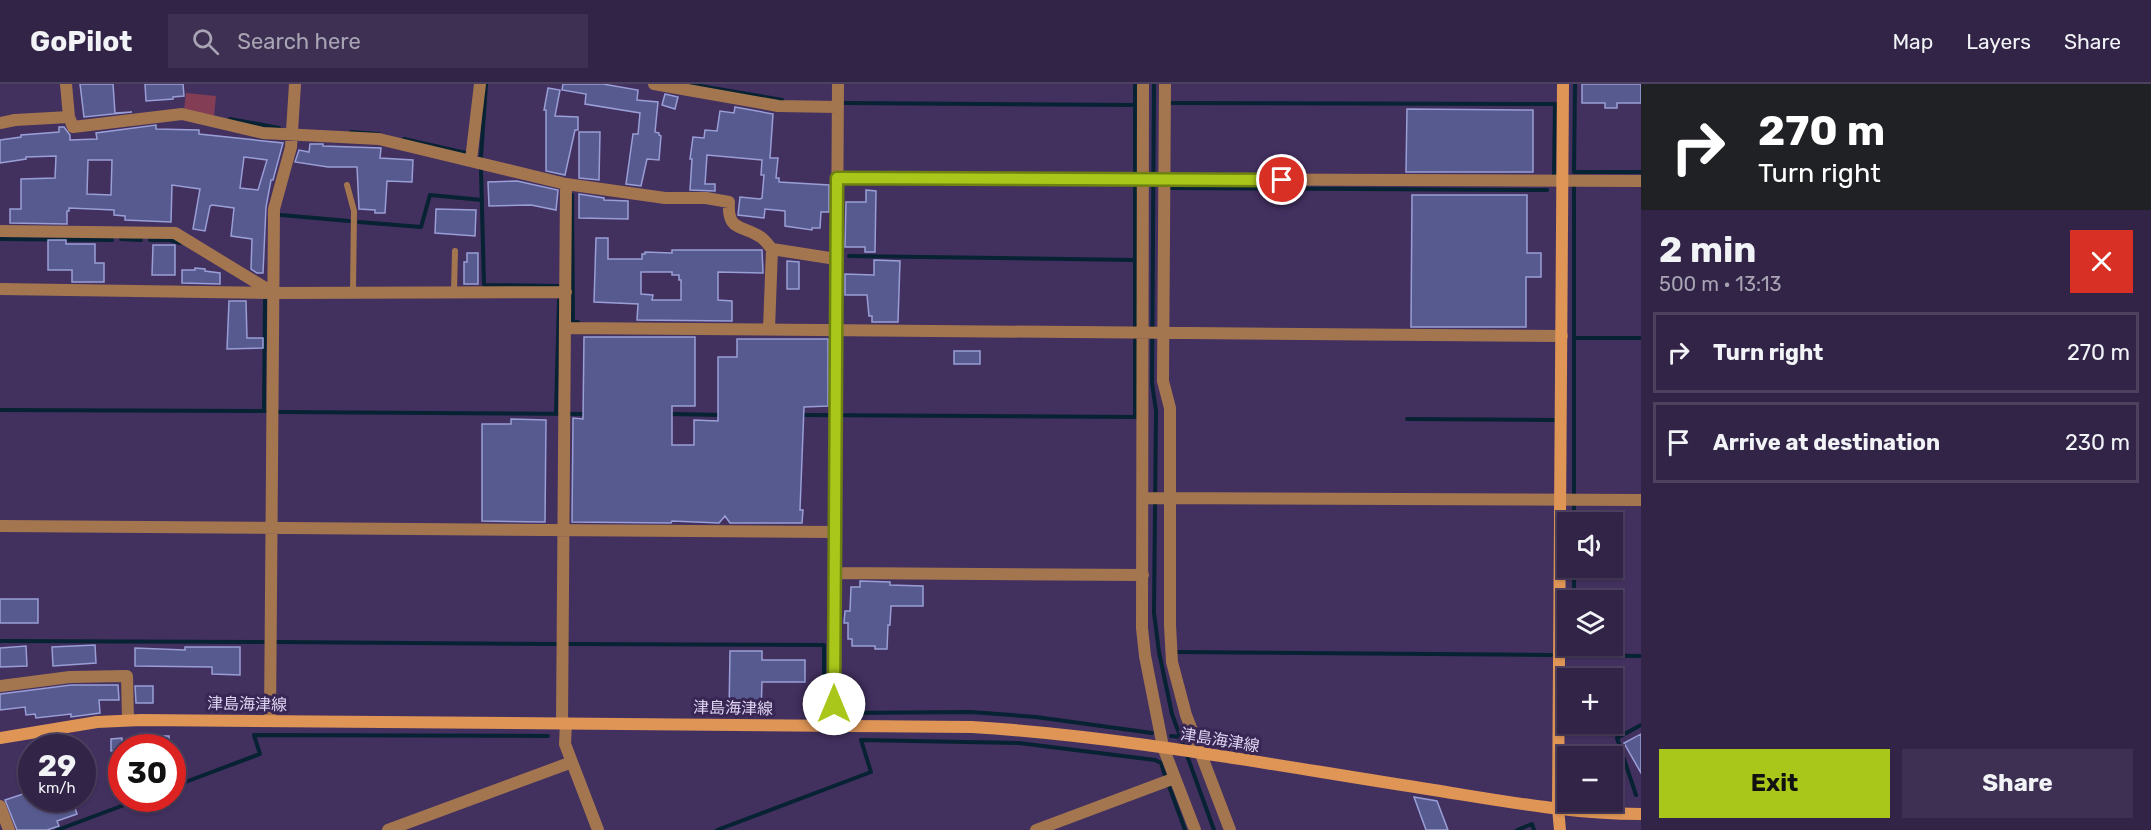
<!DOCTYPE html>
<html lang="en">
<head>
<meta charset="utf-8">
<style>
  body { margin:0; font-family:Rubik,"Noto Sans JP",sans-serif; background:#3d3052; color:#f1f3f6; height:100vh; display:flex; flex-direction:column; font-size:22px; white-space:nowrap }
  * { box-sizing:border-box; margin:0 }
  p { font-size:20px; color:#a8a4b4 }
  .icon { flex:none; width:33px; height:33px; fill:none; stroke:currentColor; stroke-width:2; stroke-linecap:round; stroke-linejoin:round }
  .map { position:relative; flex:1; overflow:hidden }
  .drawer { display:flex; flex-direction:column; background:#322447; width:510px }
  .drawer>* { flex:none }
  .banner { background:#202124; color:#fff; overflow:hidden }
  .buttons { position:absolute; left:1557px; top:428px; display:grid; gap:12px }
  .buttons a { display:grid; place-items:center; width:66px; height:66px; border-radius:0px; background:#322447; box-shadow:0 2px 4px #0004,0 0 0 2px #4d4160; font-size:30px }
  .speed { position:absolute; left:18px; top:650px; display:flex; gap:12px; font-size:30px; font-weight:700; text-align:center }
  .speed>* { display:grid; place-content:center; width:78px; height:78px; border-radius:50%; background:#322447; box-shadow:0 2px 4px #0004,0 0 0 2px #4d4160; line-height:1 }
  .speed small { font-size:15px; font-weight:400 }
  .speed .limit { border:9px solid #d22; background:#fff; color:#111 }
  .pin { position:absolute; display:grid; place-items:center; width:51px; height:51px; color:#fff; margin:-26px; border:3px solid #fff; border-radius:50%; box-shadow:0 2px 6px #0007 }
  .me { position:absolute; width:66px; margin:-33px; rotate:0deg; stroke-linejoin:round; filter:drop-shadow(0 0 4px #0008) }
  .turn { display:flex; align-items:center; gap:21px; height:126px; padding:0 18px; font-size:27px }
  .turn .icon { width:78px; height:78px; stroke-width:2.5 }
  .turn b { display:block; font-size:42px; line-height:51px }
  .round { display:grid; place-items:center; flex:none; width:63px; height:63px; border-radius:0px; background:#3d3052 }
  .summary { display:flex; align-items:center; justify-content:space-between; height:102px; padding:0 18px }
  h1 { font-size:36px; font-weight:700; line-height:45px }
  .action { display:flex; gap:12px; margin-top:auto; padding:12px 18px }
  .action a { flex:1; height:69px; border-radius:0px; background:#a9c71a; color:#111; font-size:24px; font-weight:700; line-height:69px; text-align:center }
  .action a+a { background:#3d3052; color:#f1f3f6 }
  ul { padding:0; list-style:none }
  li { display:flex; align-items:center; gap:18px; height:81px; margin:0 12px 9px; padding:0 6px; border:3px solid #4d4160; border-radius:0px }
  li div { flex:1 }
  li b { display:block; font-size:22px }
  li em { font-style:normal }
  header { display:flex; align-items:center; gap:36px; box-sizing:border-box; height:84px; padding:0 30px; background:#322447; border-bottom:2px solid #4d4160 }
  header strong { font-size:28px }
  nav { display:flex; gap:33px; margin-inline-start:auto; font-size:21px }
  .search { width:420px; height:54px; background:#3d3052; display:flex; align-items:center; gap:15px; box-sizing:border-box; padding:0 21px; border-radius:0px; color:#a8a4b4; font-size:22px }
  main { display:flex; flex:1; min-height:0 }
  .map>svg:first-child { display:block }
  .green { fill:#833d55 }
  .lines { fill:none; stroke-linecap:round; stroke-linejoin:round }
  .stream { stroke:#072232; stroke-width:4 }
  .building { fill:#575a8e; stroke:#999ed6; stroke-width:1.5; fill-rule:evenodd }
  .lane { stroke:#a47650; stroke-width:6 }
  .street { stroke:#a47650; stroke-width:12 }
  .secondary { stroke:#de9556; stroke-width:12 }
  .route-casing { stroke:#6e8111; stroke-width:15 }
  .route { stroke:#a9c71a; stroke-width:10 }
  .labels { text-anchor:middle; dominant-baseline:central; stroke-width:6; stroke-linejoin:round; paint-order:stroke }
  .street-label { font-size:16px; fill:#ded5f2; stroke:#382654 }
</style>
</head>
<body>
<header>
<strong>GoPilot</strong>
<div class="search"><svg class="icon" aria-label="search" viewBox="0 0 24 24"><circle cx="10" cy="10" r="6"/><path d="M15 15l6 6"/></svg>Search here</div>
<nav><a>Map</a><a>Layers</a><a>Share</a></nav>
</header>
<main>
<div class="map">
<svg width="1641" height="746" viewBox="0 0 1641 746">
  <rect width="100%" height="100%" fill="#42305f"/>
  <!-- green -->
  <path class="green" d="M186,9L216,12L214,32L184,26Z"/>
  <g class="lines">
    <!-- stream -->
    <path class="stream" d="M689,0L782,16
      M1135,0V91
      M1154,0L1152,299L1156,327L1154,529L1159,568L1172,630L1214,746
      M1575,0L1574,88H1641
      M845,19L1135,21
      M1168,19L1555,20L1554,91
      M230,35L279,44
      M351,48L379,50
      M404,55L466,69
      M481,73L486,0
      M481,86L484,201L559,202
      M1171,104L1547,106
      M572,111L573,238H578
      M281,131L349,137
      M359,138L421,143L430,111L482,116
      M0,155L112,156
      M121,155L141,156
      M150,156H170L180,159
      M849,172L1135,176
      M1135,243V104
      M1575,254H1641
      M0,326L267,327
      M264,327L265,216
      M279,328L587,330
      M556,329L559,216
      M669,330L722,331
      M801,331L1137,333
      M1135,333V256
      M1407,335L1554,336
      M1574,412V102
      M1574,438V422
      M1574,516V483
      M0,557L263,558
      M276,558L557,560
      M568,560L824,561V627L826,629
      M1176,568L1551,571
      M1568,571L1641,572
      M1574,571V561
      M843,629L971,628L1036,633L1152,649
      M1171,652L1180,653
      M1169,702L1185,746
      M172,703L260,670L254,651L548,652
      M1636,711L1617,654L1641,641
      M57,746L143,714
      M717,746L871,688L861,656L1019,659L1155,676L1161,679L1165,692
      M1517,746L1532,740L1534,746"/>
  </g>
  <!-- building -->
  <path class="building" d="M80,0H113L115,29L132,28L84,33Z
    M145,0H183L184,12L173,13V15L146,17Z
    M563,0H603L638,6L637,16L658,18L655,48L659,49V51L661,52L659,76L647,75L641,102L626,100L633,50H638L640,29L585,20L586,10L562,6Z
    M1582,0H1641V19H1617V24H1605V19H1582Z
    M548,4L560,6L555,32L578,33V46H575L565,91L546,87V26H544Z
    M665,10L678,13L675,25L662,21Z
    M735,23L773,30L770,74H778L776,94H779V98L829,101V128H821L820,144H812V146L785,142V127L765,125L764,134L738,131L740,113L760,115L762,114L764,91H761L762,76L707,71L705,100H715V107L690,106L692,75H690L693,53L704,54L705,46L717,47L720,27L734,29Z
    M1407,25L1533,26V88H1406Z
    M156,41V45L199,46V50L283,59L273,96H271L266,123L263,189H257L251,185L252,155L231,152L234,124L212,121L210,122L205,147L193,145L200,105L172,101L171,138L125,136V132L114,131V126L69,124V127H67V140L10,139V125H21V95L55,94L56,72L26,73V75L0,79V56L21,53V51L59,48V43H64L70,51V56L97,55L96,49ZM244,73L267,76L258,106L240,104ZM88,76H112L111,111L87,110Z
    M579,48H600L599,96L579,94Z
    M310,60H323V62L381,64L380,74L413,76L412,98L387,97L385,129H375V126L359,125L357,83H328L295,78L299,66L309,68Z
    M517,97L558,106L556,126L531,121L489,122L488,98Z
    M866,106L876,107L875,168H865V163H845L846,118H866Z
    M579,110L604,114V116L628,117V135L579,134Z
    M1412,111H1527V169H1541V193H1526V243H1411Z
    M436,125L476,126L475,152L435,149Z
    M596,154H608V175H642V170H645V168L672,169V166H762L763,189L718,188V216L732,217V237L637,236L638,220L594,218ZM641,188H672V191H679V196H681V216H652L653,211L641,210Z
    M48,156H66V160H95V179H104V198H72V186H48Z
    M153,161H175V191H152Z
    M467,169H478V200H464V178H467Z
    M874,176L900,177L898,238H872V232H869L867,211H845V190L874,191Z
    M787,177L799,178V205H787Z
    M195,184L205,185V187L220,189V200L182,199V186H195Z
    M229,217H246L247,254H263V264L227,265Z
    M584,253H695V322H672V361H694V336L718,337V273H737V255H828V322L804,323L800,426H803L802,439H730L725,432L719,439L672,437L671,439L572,438L573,334L583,335Z
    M954,267H980V280H954Z
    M511,335L546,336L545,438L482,437V340H511Z
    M860,497L890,498V501L923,502V522H891L890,541H888L887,565H875V562H852V555H848V539H844L845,527H850L851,503H860Z
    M0,515H38V539H0Z
    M95,561L96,579L53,582L52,563Z
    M26,562L27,582L0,583V564Z
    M185,563H240V591L212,590V583L135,582V564L185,566Z
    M730,567H762V576H805V598H762L761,629H729Z
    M71,601H118L119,616H99L100,629L71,633V630L36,634L35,630L26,631L25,623L0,626V610Z
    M135,602H153V619H136Z
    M1641,650V689L1624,659Z
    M154,652H169V663H154Z
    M122,654V666L111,667V655Z
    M32,707V714H72L77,730L57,737L59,742L47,746H17L5,716Z
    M1414,713L1437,717L1448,746H1426Z"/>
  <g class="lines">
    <!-- lane -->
    <path class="lane" d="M347,101L354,127L353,208
      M454,208L455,167"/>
    <!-- street -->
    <path class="street" d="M66,0L69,33
      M654,0L778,22L838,23
      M1143,0L1142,544L1145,572L1163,663L1195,746
      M1165,0L1163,297L1170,324V541L1172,578L1186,631L1230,746
      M0,39L15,36L69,33L73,43L182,30L263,49L379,55L566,100L665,114H706L729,118C727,149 743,140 762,154C766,157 769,162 772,165
      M471,76L480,0
      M837,94L1641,97
      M0,147L175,149L272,208
      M0,205L273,209L566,208
      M565,244L1562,252
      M769,245L772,165L836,175
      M1143,414L1641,416
      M0,442L835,448
      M835,489L1143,491
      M0,602L70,593L127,592L128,636
      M270,637L274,125L291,63L295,0
      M562,639L566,100
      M566,639L565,660L598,746
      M834,642L838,0
      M0,722L9,746
      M388,746L572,678
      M1036,746L1175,694"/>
    <!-- secondary -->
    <path class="secondary" d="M0,654L97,638L141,636L972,643C1122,652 1272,681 1421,704C1493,715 1567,730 1641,730
      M1560,746L1558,724L1563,0"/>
  </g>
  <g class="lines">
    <!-- route casing -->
    <g class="route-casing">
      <path id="route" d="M834,620L837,94L1282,96"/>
    </g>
    <!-- route -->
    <use href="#route" class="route"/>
  </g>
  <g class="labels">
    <!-- street labels -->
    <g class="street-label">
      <text transform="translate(247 620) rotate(1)">津島海津線</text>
      <text transform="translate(733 624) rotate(1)">津島海津線</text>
      <text transform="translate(1220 656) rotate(9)">津島海津線</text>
    </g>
  </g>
</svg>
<div class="buttons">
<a><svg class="icon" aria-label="sound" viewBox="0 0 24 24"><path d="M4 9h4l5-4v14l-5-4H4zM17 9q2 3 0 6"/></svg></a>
<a><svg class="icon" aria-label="layers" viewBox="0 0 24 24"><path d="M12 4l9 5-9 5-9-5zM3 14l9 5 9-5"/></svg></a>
<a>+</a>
<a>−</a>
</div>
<div class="speed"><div>29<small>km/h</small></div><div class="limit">30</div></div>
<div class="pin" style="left:1282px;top:96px;background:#d93025"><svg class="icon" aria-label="arrive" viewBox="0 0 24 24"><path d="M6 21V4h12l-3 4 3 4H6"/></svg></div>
<svg class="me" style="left:834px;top:620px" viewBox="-20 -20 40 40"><circle r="19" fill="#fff"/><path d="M0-13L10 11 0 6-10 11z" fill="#a9c71a"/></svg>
</div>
<section class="drawer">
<div class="banner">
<div class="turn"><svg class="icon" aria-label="right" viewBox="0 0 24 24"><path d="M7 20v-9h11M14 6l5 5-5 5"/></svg><div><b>270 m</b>Turn right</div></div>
</div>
<div class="summary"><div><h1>2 min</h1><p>500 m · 13:13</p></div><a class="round" style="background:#d93025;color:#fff"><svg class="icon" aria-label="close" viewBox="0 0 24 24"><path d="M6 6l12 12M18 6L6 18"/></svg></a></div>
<ul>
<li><svg class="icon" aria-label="right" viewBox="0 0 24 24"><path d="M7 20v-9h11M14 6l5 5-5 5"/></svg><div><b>Turn right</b></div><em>270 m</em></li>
<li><svg class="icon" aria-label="arrive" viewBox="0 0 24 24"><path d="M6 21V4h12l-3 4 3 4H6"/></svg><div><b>Arrive at destination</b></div><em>230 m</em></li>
</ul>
<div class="action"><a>Exit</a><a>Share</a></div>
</section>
</main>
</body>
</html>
